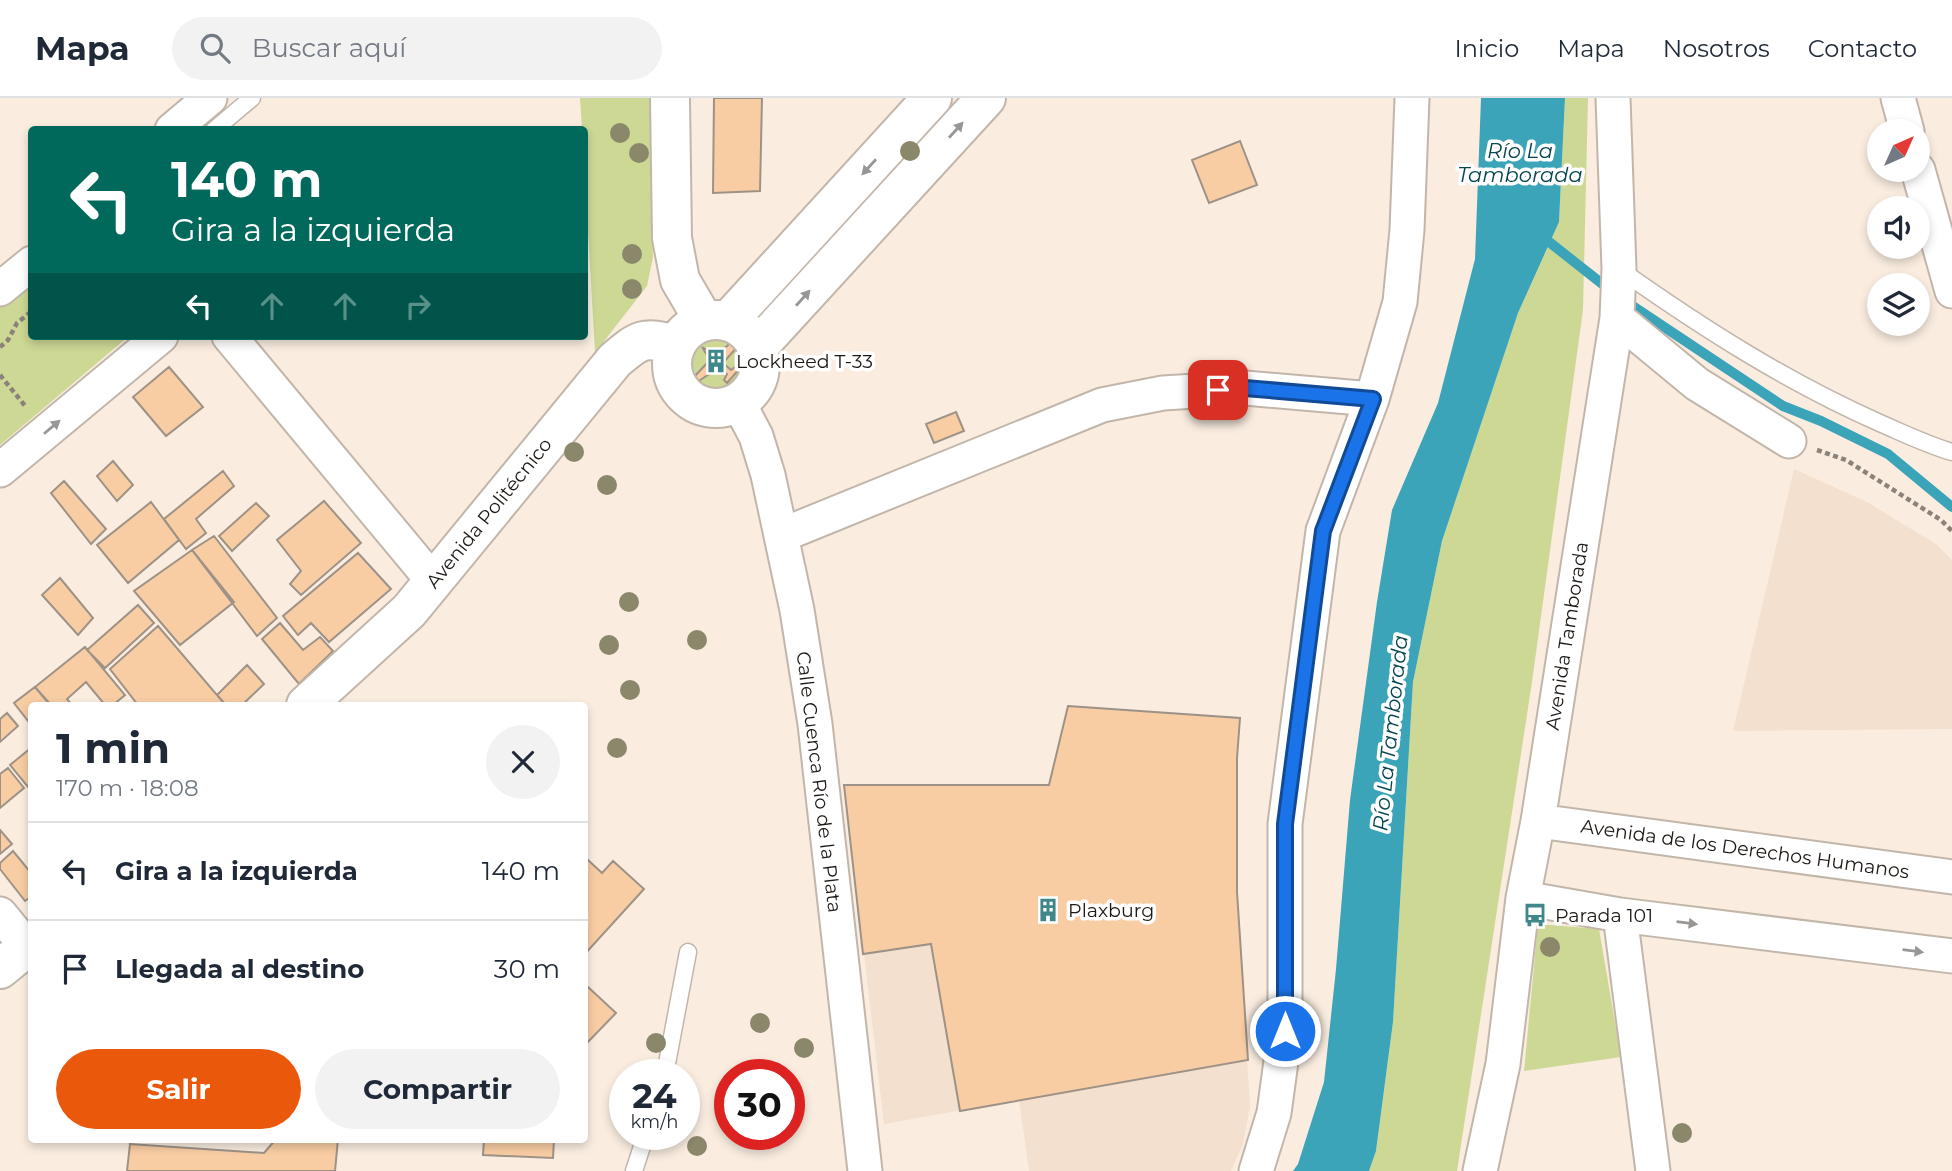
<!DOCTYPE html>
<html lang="es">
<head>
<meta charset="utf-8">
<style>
  body { margin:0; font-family:Montserrat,sans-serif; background:#f2f2f3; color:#1f2937; height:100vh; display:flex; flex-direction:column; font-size:26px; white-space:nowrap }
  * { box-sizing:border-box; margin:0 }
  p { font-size:23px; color:#747a83 }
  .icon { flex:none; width:38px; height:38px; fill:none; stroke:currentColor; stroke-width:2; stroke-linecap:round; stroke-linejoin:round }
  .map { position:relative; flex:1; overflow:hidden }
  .sheet { position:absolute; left:28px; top:604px; width:560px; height:441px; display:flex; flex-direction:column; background:#fff; border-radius:7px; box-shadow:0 4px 10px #0003 }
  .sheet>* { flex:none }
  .guide { position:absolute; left:28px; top:28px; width:560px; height:214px; border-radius:7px; box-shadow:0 4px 10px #0003; background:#00695c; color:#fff; overflow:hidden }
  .needle { width:46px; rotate:45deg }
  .buttons { position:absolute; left:1867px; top:21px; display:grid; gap:14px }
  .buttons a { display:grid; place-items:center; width:63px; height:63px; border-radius:50%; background:#fff; box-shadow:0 4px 10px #0003; font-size:35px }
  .speed { position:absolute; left:609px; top:961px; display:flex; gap:14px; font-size:35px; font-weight:700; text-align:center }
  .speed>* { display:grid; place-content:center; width:91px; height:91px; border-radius:50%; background:#fff; box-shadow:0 4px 10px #0003; line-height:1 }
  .speed small { font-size:18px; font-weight:400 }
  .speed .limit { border:10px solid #d22; background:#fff; color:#111 }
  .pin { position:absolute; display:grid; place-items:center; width:60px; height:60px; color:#fff; margin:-30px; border-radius:14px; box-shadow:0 4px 10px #0006 }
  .me { position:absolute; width:77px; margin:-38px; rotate:0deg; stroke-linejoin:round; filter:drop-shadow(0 0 5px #0008) }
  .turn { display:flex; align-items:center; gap:24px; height:147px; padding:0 28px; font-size:32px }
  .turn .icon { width:91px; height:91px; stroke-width:2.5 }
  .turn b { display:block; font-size:49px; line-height:60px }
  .lanes { display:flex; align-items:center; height:66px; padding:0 28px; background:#0003; justify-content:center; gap:35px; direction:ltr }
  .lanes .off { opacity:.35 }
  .round { display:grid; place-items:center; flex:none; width:74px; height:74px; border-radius:37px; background:#f2f2f3 }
  .summary { display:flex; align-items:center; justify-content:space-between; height:119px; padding:0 28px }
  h1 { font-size:42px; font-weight:700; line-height:52px }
  .button { display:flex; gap:14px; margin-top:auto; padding:14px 28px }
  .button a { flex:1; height:80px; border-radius:42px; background:#ea580c; color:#fff; font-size:28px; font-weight:700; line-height:80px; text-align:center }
  .button a+a { background:#f2f2f3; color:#1f2937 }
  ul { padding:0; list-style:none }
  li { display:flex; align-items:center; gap:21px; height:98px; padding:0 28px; border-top:2px solid #e0e1e3 }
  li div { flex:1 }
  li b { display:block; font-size:26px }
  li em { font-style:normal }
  header { display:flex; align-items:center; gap:42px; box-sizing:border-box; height:98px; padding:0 35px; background:#fff; border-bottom:2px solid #e0e1e3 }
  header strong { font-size:33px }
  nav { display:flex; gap:38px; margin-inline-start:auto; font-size:24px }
  .search { width:490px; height:63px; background:#f2f2f3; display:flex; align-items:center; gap:18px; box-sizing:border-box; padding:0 24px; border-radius:38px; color:#747a83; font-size:26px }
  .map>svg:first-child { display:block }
  .built { fill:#f3e0ce }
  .green { fill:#cdd895 }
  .water { fill:#3ba4b8 }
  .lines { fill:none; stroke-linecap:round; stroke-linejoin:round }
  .stream { stroke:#3ba4b8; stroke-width:10 }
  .building { fill:#f8cda4; stroke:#9e9287; stroke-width:2 }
  .service-casing { stroke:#c2b6aa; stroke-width:19 }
  .minor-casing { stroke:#c2b6aa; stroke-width:37 }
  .secondary-casing { stroke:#c2b6aa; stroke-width:42 }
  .path { stroke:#8b827a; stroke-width:4.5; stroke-dasharray:5 3.5; stroke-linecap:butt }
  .service { stroke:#fff; stroke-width:16 }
  .minor { stroke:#fff; stroke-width:33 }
  .secondary { stroke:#fff; stroke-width:38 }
  .tree { fill:#8a876b }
  .oneway { fill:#999795 }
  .route-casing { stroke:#114b97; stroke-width:18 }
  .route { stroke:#1a73e8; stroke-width:12 }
  .labels { text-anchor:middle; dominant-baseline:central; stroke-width:7; stroke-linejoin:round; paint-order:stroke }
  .poi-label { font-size:19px; fill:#1d1814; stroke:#fff; text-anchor:start }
  .street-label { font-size:19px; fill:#1d1814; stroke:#fff }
  .water-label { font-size:21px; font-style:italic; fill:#064651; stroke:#fff }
</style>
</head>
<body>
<header>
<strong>Mapa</strong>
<div class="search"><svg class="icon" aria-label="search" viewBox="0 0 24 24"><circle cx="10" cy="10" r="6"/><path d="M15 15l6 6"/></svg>Buscar aquí</div>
<nav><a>Inicio</a><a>Mapa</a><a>Nosotros</a><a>Contacto</a></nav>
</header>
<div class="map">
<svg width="1952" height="1073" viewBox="0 0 1952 1073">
  <rect width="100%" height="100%" fill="#faede0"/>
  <!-- built -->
  <path class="built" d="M1794,371L1867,404L1936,446L1952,462V631L1733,633Z
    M1068,608L1240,620L1237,660V794L1250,1009L1243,1046L1231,1073H1029L1019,1002L884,1026L844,687H1049Z"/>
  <!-- green -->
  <path class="green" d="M580,0H650L653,159L647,188L595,255L585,80L584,32L582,31Z
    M1565,0H1588L1583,212L1532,584L1457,1073H1369L1376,1053L1393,924L1413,584L1442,443L1518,215L1559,124Z
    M31,181L32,238H129L0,347V206Z
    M689 265a27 27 0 1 1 54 0a27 27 0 1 1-54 0Z
    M1538,826L1599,831L1621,959L1524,973Z"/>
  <!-- water -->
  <path class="water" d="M1481,0H1565L1559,124L1518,215L1442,443L1413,584L1393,924L1376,1053L1369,1073H1293L1298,1066L1324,984L1336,871L1350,702L1377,504L1392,412L1438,305L1475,161Z"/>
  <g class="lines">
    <!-- stream -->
    <path class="stream" d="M1539,136L1610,192
      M1625,203L1783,308L1821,323L1888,356L1952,409"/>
  </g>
  <!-- building -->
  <path class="building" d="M714,0H762L760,93L713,95Z
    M1240,43L1257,87L1209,105L1192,62Z
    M733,243L738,248L723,265L731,272L739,266L742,268L727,285L724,282L727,276L718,270L696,285L692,281L710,262L702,249L716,257Z
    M169,269L203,309L166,338L133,299Z
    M956,314L964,333L934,345L926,326Z
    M113,363L133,387L117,403L97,378Z
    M223,373L234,388L196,421L206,435L186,451L164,421Z
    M64,383L106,431L91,446L51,395Z
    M324,403L361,445L301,497L290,486L301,473L277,442Z
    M151,404L179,442L128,485L97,447Z
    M256,405L269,418L232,453L219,438Z
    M214,438L277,520L257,538L192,452Z
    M192,452L234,504L180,547L134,493Z
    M358,455L391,491L329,544L311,525L298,537L283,518Z
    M60,480L93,520L78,537L42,497Z
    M138,507L154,525L105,570L87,552Z
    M280,525L303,552L320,539L333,553L299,586L262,541Z
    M158,528L223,604L219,607H138L110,571Z
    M85,549L125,597L113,607H105L86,584L67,601L72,607H51L35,589Z
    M247,567L264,586L242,607H226L217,597Z
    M35,589L50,607H32V628L14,605Z
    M1068,608L1240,620L1237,660V794L1248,962L960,1013L931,846L863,856L844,687H1049Z
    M7,615L18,628L0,644V621Z
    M32,649V694L10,667Z
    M8,670L24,690L0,710V676Z
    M0,732L12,746L0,756Z
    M13,753L32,776V798L25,803L0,771V765Z
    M588,762L602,775L613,763L644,791L584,857V766Z
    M588,889L616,915L584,948V893Z
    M276,1041H338L335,1073H127L130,1046L264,1055Z
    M484,1041H554L553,1060L483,1057Z"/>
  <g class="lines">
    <!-- service casing -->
    <g class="service-casing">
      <path id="service" d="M214,32L252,0
        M1619,171C1704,231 1787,284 1882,326C1905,336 1928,347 1952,354
        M665,976L688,854
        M634,1073L646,1036"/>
    </g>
    <!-- minor casing -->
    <g class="minor-casing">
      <path id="minor" d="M1898,0L1907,33
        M172,32L210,0
        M1918,72L1952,193
        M0,191L32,165
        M1617,220L1697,286L1789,343
        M229,238L433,483
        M738,304L756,338L768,377L797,512L815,626L865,1073
        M0,372L161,238
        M782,437L1102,307L1163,295L1245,290L1372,301
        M1538,723L1952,779
        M1523,800L1620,817L1952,858
        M0,816L27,849
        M1620,817L1653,1073
        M1256,1073L1274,1015L1285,934V726L1323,433L1372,301L1400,204L1407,132L1412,0
        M1480,1073L1503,966L1523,800L1538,723L1617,220L1619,171L1613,0"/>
    </g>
    <!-- secondary casing -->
    <g class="secondary-casing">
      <path id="secondary" d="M670,0L672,140L680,182L704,223
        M672 266a44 44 0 1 1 88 0a44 44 0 1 1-88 0Z
        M728,223L932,0
        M756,251L986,0
        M306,607L409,513L615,262C640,241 643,238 675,247
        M0,871L32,845"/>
    </g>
    <!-- path -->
    <path class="path" d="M0,249L8,242L17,225L32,213
      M0,277L26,309
      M1817,352L1846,362L1941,422L1952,433"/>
    <!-- service -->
    <use href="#service" class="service"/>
    <!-- minor -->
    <use href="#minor" class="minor"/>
    <!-- secondary -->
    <use href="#secondary" class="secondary"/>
  </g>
  <!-- trees -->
  <g class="tree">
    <circle cx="620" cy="35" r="10"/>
    <circle cx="910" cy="53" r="10"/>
    <circle cx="639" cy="55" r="10"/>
    <circle cx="632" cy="156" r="10"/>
    <circle cx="632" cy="191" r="10"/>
    <circle cx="574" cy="354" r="10"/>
    <circle cx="607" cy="387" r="10"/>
    <circle cx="629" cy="504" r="10"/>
    <circle cx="697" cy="542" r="10"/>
    <circle cx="609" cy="547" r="10"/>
    <circle cx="630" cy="592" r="10"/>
    <circle cx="617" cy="650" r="10"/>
    <circle cx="1550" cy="849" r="10"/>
    <circle cx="760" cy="925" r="10"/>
    <circle cx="656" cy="945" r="10"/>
    <circle cx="804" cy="950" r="10"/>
    <circle cx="1682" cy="1035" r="10"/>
    <circle cx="697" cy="1048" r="10"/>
  </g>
  <!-- one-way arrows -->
  <defs><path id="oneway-solid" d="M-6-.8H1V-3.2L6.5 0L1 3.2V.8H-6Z" transform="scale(1.75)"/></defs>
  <g class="oneway">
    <use href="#oneway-solid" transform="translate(956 32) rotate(-48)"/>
    <use href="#oneway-solid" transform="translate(869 69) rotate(132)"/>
    <use href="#oneway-solid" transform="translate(803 200) rotate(-48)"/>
    <use href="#oneway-solid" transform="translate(52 329) rotate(-40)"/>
    <use href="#oneway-solid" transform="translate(1687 825) rotate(7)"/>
    <use href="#oneway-solid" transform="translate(1913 853) rotate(7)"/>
  </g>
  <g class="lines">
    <!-- route casing -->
    <g class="route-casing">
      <path id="route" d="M1218,292L1245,290L1373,301L1323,433L1285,726V933"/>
    </g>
    <!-- route -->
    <use href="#route" class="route"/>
  </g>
  <!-- icons -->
  <defs>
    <g id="building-bare" transform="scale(1.89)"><path d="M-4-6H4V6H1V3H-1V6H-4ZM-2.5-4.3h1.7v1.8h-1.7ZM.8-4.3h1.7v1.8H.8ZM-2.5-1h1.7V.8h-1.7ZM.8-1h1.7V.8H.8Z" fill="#3f878a" stroke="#fff" stroke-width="2.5" paint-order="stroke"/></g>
    <g id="bus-bare" transform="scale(1.89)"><path d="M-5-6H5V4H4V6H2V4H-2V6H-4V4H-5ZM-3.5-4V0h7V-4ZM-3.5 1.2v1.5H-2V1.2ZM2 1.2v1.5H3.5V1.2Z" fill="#3f878a" stroke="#fff" stroke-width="2.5" paint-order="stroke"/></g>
  </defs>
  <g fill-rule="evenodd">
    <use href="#building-bare" x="716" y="263"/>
    <use href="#building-bare" x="1048" y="812"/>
    <use href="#bus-bare" x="1535" y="817"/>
  </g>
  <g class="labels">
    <!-- poi labels -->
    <g class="poi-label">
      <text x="736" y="263">Lockheed T-33</text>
      <text x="1068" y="812">Plaxburg</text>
      <text x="1555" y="817">Parada 101</text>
    </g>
    <!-- street labels -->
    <g class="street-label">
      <text transform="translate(489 415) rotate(-51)">Avenida Politécnico</text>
      <text transform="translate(1567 538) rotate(-81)">Avenida Tamborada</text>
      <text transform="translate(819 684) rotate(83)">Calle Cuenca Río de la Plata</text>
      <text transform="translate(1745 751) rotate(8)">Avenida de los Derechos Humanos</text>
    </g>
    <!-- water labels -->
    <g class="water-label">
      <text x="1520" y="52">Río La<tspan x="1520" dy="24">Tamborada</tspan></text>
      <text transform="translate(1390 635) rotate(-84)">Río La Tamborada</text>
    </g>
  </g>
</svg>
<div class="buttons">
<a><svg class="needle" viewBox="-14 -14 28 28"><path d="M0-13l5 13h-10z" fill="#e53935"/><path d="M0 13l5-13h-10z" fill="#747a83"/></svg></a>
<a><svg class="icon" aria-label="sound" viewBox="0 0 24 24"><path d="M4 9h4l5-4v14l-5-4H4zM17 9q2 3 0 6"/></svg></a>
<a><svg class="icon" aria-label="layers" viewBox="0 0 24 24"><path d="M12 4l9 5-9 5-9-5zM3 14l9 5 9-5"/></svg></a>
</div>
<div class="speed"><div>24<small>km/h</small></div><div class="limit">30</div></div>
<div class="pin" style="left:1218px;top:292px;background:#d93025"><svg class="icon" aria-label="arrive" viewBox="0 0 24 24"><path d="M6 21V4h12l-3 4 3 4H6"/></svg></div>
<svg class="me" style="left:1285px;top:933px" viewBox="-20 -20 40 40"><circle r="17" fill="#1a73e8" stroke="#fff" stroke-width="3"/><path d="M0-11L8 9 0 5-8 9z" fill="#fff"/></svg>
<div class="guide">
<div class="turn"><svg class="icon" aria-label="left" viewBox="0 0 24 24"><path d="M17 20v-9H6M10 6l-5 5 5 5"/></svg><div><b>140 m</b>Gira a la izquierda</div></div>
<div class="lanes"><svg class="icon" aria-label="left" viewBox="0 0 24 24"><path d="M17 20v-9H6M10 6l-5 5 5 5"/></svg><svg class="icon off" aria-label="ahead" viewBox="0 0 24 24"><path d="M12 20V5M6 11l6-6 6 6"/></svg><svg class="icon off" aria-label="ahead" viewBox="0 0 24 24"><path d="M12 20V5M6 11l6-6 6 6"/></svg><svg class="icon off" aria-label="right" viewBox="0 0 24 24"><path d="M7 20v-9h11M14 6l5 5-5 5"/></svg></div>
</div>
<section class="sheet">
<div class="summary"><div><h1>1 min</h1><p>170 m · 18:08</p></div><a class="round"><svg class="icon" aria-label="close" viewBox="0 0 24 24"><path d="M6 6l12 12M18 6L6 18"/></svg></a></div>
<ul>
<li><svg class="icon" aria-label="left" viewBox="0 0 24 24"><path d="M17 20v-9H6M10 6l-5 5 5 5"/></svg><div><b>Gira a la izquierda</b></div><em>140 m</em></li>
<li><svg class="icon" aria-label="arrive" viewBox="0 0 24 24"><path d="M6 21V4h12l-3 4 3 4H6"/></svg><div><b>Llegada al destino</b></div><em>30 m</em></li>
</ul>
<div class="button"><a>Salir</a><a>Compartir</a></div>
</section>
</div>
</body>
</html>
